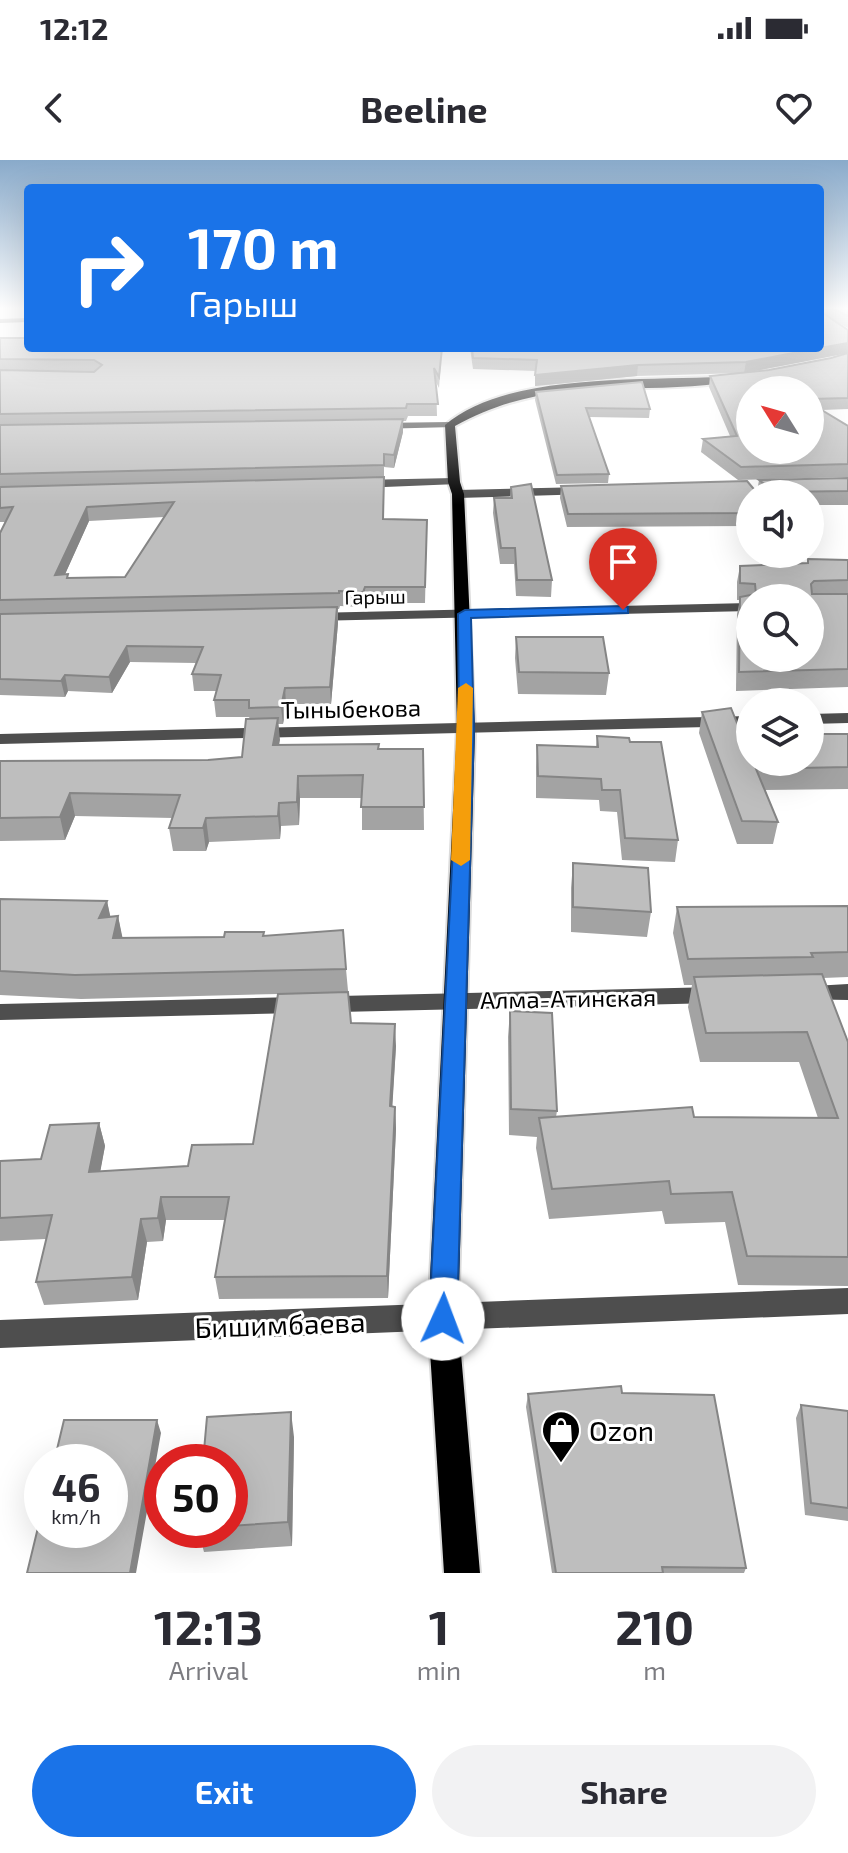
<!DOCTYPE html>
<html lang="en">
<head>
<meta charset="utf-8">
<style>
  body { margin:0; font-family:"Exo 2",sans-serif; background:#f2f2f3; color:#2b2b33; height:100vh; display:flex; flex-direction:column; font-size:30px; white-space:nowrap }
  * { box-sizing:border-box; margin:0 }
  p { font-size:26px; color:#7c7c81 }
  .icon { flex:none; width:44px; height:44px; fill:none; stroke:currentColor; stroke-width:2; stroke-linecap:round; stroke-linejoin:round }
  .map { position:relative; height:1413px; overflow:hidden }
  .panel { display:flex; flex-direction:column; background:#fff; flex:1 }
  .panel>* { flex:none }
  .hud { position:absolute; left:24px; top:24px; width:800px; height:168px; border-radius:8px; box-shadow:0 8px 32px #0002; background:#1a73e8; color:#fff; overflow:hidden }
  .needle { width:52px; rotate:307deg }
  .buttons { position:absolute; left:736px; top:216px; display:grid; gap:16px }
  .buttons a { display:grid; place-items:center; width:88px; height:88px; border-radius:50%; background:#fff; box-shadow:0 8px 32px #0002; font-size:40px }
  .speed { position:absolute; left:24px; top:1284px; display:flex; gap:16px; font-size:40px; font-weight:700; text-align:center }
  .speed>* { display:grid; place-content:center; width:104px; height:104px; border-radius:50%; background:#fff; box-shadow:0 8px 32px #0002; line-height:1 }
  .speed small { font-size:20px; font-weight:400 }
  .speed .limit { border:12px solid #d22; background:#fff; color:#111 }
  .pin { position:absolute; display:grid; place-items:center; width:68px; height:68px; color:#fff; margin:-82px -34px; border-radius:50% 50% 50% 0; rotate:-45deg; box-shadow:0 0 8px #0007 }
  .pin .icon { rotate:45deg }
  .me { position:absolute; width:88px; margin:-44px; rotate:2deg; stroke-linejoin:round; filter:drop-shadow(0 0 6px #0008) }
  .turn { display:flex; align-items:center; gap:28px; height:168px; padding:0 32px; font-size:36px }
  .turn .icon { width:104px; height:104px; stroke-width:2.5 }
  .turn b { display:block; font-size:56px; line-height:68px }
  .eta { display:flex; justify-content:space-evenly; align-items:center; height:136px; text-align:center }
  .eta b { font-size:48px; font-weight:700; line-height:56px }
  .primary-button { display:flex; gap:16px; margin-top:auto; padding:16px 32px }
  .primary-button a { flex:1; height:92px; border-radius:48px; background:#1a73e8; color:#fff; font-size:32px; font-weight:700; line-height:92px; text-align:center }
  .primary-button a+a { background:#f2f2f3; color:#2b2b33 }
  .status { display:flex; justify-content:space-between; align-items:center; height:56px; padding:0 40px; background:#fff; direction:ltr }
  .status svg { height:22px; fill:currentColor }
  header { display:flex; justify-content:space-between; align-items:center; height:104px; padding:0 32px; background:#fff; font-size:36px; font-weight:700 }
  .map>svg:first-child { display:block }
  .lines { fill:none; stroke-linecap:round; stroke-linejoin:round }
  .major-casing { stroke:#dbdbdb; stroke-width:4 }
  .minor { fill:#4e4e4e; fill-rule:evenodd }
  .major { fill:#000; fill-rule:evenodd }
  .wall { fill:#a3a3a3; fill-rule:evenodd }
  .shaded-wall { fill:#858585 }
  .building { fill:#bebebe; stroke:#858585; stroke-width:2; fill-rule:evenodd }
  .route { fill:#1a73e8; stroke:#114b97; stroke-width:2 }
  .slow { fill:#f59e0b }
  .labels { text-anchor:middle; dominant-baseline:central; stroke-width:6; stroke-linejoin:round; paint-order:stroke }
  .far-street-label { font-size:20px; fill:#000; stroke:#fff }
  .street-label { font-size:24px; fill:#000; stroke:#fff }
  .near-street-label { font-size:28px; fill:#000; stroke:#fff }
  .near-poi-label { font-size:28px; fill:#000; stroke:#fff; text-anchor:start }
</style>
</head>
<body>
<div class="status"><b>12:12</b><svg viewBox="0 0 49 12"><path d="M0 12V9h3v3zM5 12V6h3v6zM10 12V3h3v9zM15 12V0h3v12zM26 1h20v11H26zM47 4h2v5h-2z"/></svg></div>
<header><svg class="icon" aria-label="back" viewBox="0 0 24 24"><path d="M15 5l-7 7 7 7"/></svg>Beeline<svg class="icon" aria-label="heart" viewBox="0 0 24 24"><path d="M12 20l-8-8c-3-5 5-10 8-4 3-6 11-1 8 4z"/></svg></header>
<div class="map">
<svg width="848" height="1413" viewBox="0 0 848 1413">
  <rect width="100%" height="100%" fill="#fff"/>
  <g class="lines">
    <!-- major casing -->
    <g class="major-casing">
      <path id="major" d="M734,216L737,221C636,238 552,212 455,266L460,322L464,334L475,569L458,1159L480,1413H444L428,1159L457,569L452,334L448,322L445,265C509,210 652,222 734,216Z"/>
    </g>
    <!-- minor -->
    <path class="minor" d="M28,158V162L0,163V159Z
      M450,262L454,263V267L376,269L371,266L376,263Z
      M454,318L460,322L458,324L360,328L354,324L360,320Z
      M586,327L590,328V334L458,338L452,334L458,330Z
      M750,443V451L312,461L305,457L312,453Z
      M848,553V563L810,564V554Z
      M750,556V566L0,584V574Z
      M848,824V840L796,839L793,833L796,827Z
      M716,827L724,829L727,835L724,841L716,843L0,860V844Z
      M848,1128V1154L0,1188V1160Z"/>
    <!-- major -->
    <use href="#major" class="major"/>
  </g>
  <!-- wall -->
  <path class="wall" d="M820,147H848V168L828,157L848,170V193L745,213L769,210L831,198L848,193V249L822,250L848,266V317L738,320L701,292L703,279L730,276L709,227L710,216L743,213L637,216L535,226L536,211L473,209L470,188H820ZM750,230H810V290H750Z
    M0,178L442,188L439,228L436,222L437,256H408L406,261H403V272L394,308L384,307V359L427,360L425,443H365L364,447L340,446L339,449H338V463L331,544H286L283,564H278L279,585L379,589H423L424,670H362V638H300L299,665L281,666L280,679L209,682L206,691H173L169,668L173,658L75,656L65,680L0,681V601L208,600L242,597L250,559L249,557H216L214,540L216,531H194L192,514L196,503L130,502L112,533L68,531L65,537L0,535V373L6,362H0ZM164,357L125,417L68,418L65,414L89,361Z
    M536,232L650,249L649,258L589,257L609,314L608,323L556,324L535,240Z
    M848,318V345H810V334H750V366L567,367L560,338L561,326L757,332L759,320Z
    M511,327L552,420L551,437L516,436L514,404H500L493,353L494,338H510Z
    M808,399L848,400V527L736,531L737,454L740,440H737V422L740,406L807,403Z
    M516,477L609,513L606,535L518,534L515,498Z
    M702,552L739,568L750,602L848,574V629L765,630L778,662L773,684H737L699,573Z
    M597,576L630,582L678,680L675,702L622,700L617,652L600,651L599,640L536,638V607L537,585L596,587Z
    M573,703L651,752L647,777L571,772V728Z
    M0,739L107,741L110,757L118,756L122,778L264,776L346,809L351,863L396,886L392,946L395,947L396,969L388,1138L219,1139L215,1117L225,1060H166L163,1081L147,1082L138,1140L44,1145L36,1122L46,1079L0,1081V1001L41,999L99,963L105,986L100,1011L188,1006L253,984L278,834L81,839L0,835Z
    M848,746V817L823,818L848,882V1126L738,1125L725,1062L665,1064L662,1051L549,1059L536,988L537,977L509,975L508,877L510,851L557,951L556,957L818,958L799,902H700L688,847L692,825H684L673,773L677,747Z
    M622,1233L746,1408L744,1413H552L526,1247L528,1234Z
    M801,1245L848,1251V1361L805,1355L796,1258Z
    M294,1277L292,1386L204,1392L198,1370H230V1302Z"/>
  <!-- shaded-wall -->
  <path class="shaded-wall" d="M848,183V193L744,213L746,202Z
    M638,205L637,216L535,226V215Z
    M403,259V272L394,308V295Z
    M87,347L89,361L58,430L55,415Z
    M365,427V443L364,447L363,432Z
    M337,447L338,463L331,544L330,527Z
    M127,486L130,502L112,533L109,517Z
    M65,515L68,531L65,537L61,521Z
    M285,528L286,544L283,564L281,547Z
    M278,558L280,580L275,607L273,585Z
    M298,616L300,638L299,665L297,642Z
    M70,633L75,656L65,680L60,657Z
    M279,643L281,666L280,679L278,656Z
    M206,658L209,682L206,691L203,668Z
    M107,741L112,764L99,758Z
    M118,756L123,780L113,778Z
    M395,864L396,886L391,969L390,946Z
    M395,947L396,969L388,1138L387,1116Z
    M99,963L105,986L96,1035L89,1012Z
    M161,1037L166,1060L163,1081L158,1058Z
    M141,1059L147,1082L138,1140L132,1117Z
    M291,1252L294,1277L292,1386L288,1362Z
    M157,1260L161,1273L136,1413H130Z"/>
  <!-- building -->
  <path class="building" d="M830,147H848V156Z
    M820,148V151L848,170V183L820,188Z
    M0,178H28V188H442L439,217L434,208L438,244H407L406,248L0,254V210L94,212L102,205L94,200L0,199Z
    M472,188H819L746,202L638,205L535,215L537,200L473,198Z
    M848,193V238L810,239V230H750V290H810V243L848,266V304L741,307L703,279L737,276L710,216L769,210L831,198Z
    M642,222L650,249L586,248L609,314L557,315L536,232Z
    M403,259L394,295L384,294V305L0,314V265Z
    M384,317L383,359L427,360L425,427H365L363,432L339,431V433L0,440V373L13,347L0,348V327ZM174,342L125,417L67,418L68,414L55,415L87,347Z
    M848,318V331L775,332L759,320Z
    M747,321L758,334H750V353L568,354L561,326Z
    M531,324L552,420H517L515,388H501L494,338H512L511,327Z
    M808,399L848,400V420L814,421L811,424L812,434H848V509L739,512L740,437L756,434L755,424L740,423V406L808,403ZM750,438H810V498H750Z
    M337,447L330,527L285,528L281,547L249,548V540H214L221,515L192,514L203,487L127,486L109,517L65,515L61,521L0,519V454Z
    M516,477H603L609,513L519,512Z
    M731,548L739,568H750V602H810V574H848V607L756,609L778,662L742,661L702,552Z
    M278,558L273,585L379,584L378,589H423L424,647H361L363,615L298,616L297,642L279,643L278,656L206,658L203,668H169L180,635L70,633L60,657L0,658V601L208,600L242,597L246,559Z
    M597,576L629,578L630,582H661L678,680L625,678L620,630H602L601,619L538,616L537,585L598,587Z
    M573,703L648,708L651,752L573,747Z
    M0,739L107,741L99,758L118,756L113,778L224,777L225,772H264L263,776L343,770L346,809L75,815L0,811Z
    M848,746V792L811,793L813,797L688,799L677,747Z
    M822,814L848,882V1097L747,1096L732,1032L671,1034L669,1021L552,1029L539,958L692,947L694,957L838,958L807,872L706,873L694,817Z
    M348,832L351,863L395,864L390,946L395,947L387,1116L215,1117L229,1037H161L158,1058L141,1059L132,1117L36,1122L52,1055L0,1058V1001L41,999L50,965L99,963L89,1012L188,1006L192,985L253,984L278,834Z
    M510,851L552,853L557,951L511,949Z
    M621,1226L622,1233L714,1235L746,1408L662,1407L663,1413H556L528,1234Z
    M801,1245L848,1251V1348L811,1343Z
    M291,1252L288,1362L230,1366V1302H203L207,1257Z
    M64,1260H157L130,1413H27L42,1351V1370H110V1302H54Z"/>
  <!-- sky -->
  <linearGradient id="sky" x2="0" y2="1"><stop stop-color="#89aaca"/><stop offset="0.43" stop-color="#fff"/><stop offset="1" stop-color="#fff" stop-opacity="0"/></linearGradient>
  <rect width="848" height="345" fill="url(#sky)"/>
  <!-- route -->
  <path class="route" d="M623,446L628,447V453L471,458L474,569L457,1159L453,1168L443,1171L433,1168L429,1159L459,569L458,454L465,450Z"/>
  <!-- slow -->
  <path class="slow" d="M466,523L473,528L470,700L461,706L451,700L458,528Z"/>
  <!-- icons -->
  <defs>
    <g id="shop-pin" transform="scale(2)"><path d="M0 17L-7.5 6A9.5 9.5 0 1 1 7.5 6Z" fill="#000" stroke="#fff"/><path d="M-5-2.5h2.3a2.7 3.5 0 0 1 5.4 0H5L5.5 6h-11ZM-1.5-2.5h3a1.5 2.3 0 0 0-3 0Z" fill="#fff"/></g>
  </defs>
  <g fill-rule="evenodd">
    <use href="#shop-pin" x="561" y="1270"/>
  </g>
  <g class="labels">
    <!-- far-street labels -->
    <g class="far-street-label">
      <text transform="translate(375 436) rotate(-1)">Гарыш</text>
    </g>
    <!-- street labels -->
    <g class="street-label">
      <text transform="translate(351 548) rotate(-1)">Тыныбекова</text>
      <text transform="translate(568 838) rotate(-1)">Алма-Атинская</text>
    </g>
    <!-- near-street labels -->
    <g class="near-street-label">
      <text transform="translate(280 1164) rotate(-2)">Бишимбаева</text>
    </g>
    <!-- near-poi labels -->
    <g class="near-poi-label">
      <text x="589" y="1270">Ozon</text>
    </g>
  </g>
</svg>
<div class="buttons">
<a><svg class="needle" viewBox="-14 -14 28 28"><path d="M0-13l5 13h-10z" fill="#e53935"/><path d="M0 13l5-13h-10z" fill="#7c7c81"/></svg></a>
<a><svg class="icon" aria-label="sound" viewBox="0 0 24 24"><path d="M4 9h4l5-4v14l-5-4H4zM17 9q2 3 0 6"/></svg></a>
<a><svg class="icon" aria-label="search" viewBox="0 0 24 24"><circle cx="10" cy="10" r="6"/><path d="M15 15l6 6"/></svg></a>
<a><svg class="icon" aria-label="layers" viewBox="0 0 24 24"><path d="M12 4l9 5-9 5-9-5zM3 14l9 5 9-5"/></svg></a>
</div>
<div class="speed"><div>46<small>km/h</small></div><div class="limit">50</div></div>
<div class="pin" style="left:623px;top:450px;background:#d93025"><svg class="icon" aria-label="arrive" viewBox="0 0 24 24"><path d="M6 21V4h12l-3 4 3 4H6"/></svg></div>
<svg class="me" style="left:443px;top:1159px" viewBox="-20 -20 40 40"><circle r="19" fill="#fff"/><path d="M0-13L10 11 0 6-10 11z" fill="#1a73e8"/></svg>
<div class="hud">
<div class="turn"><svg class="icon" aria-label="right" viewBox="0 0 24 24"><path d="M7 20v-9h11M14 6l5 5-5 5"/></svg><div><b>170 m</b>Гарыш</div></div>
</div>
</div>
<section class="panel">
<div class="eta">
<div><b>12:13</b><p>Arrival</p></div>
<div><b>1</b><p>min</p></div>
<div><b>210</b><p>m</p></div>
</div>
<div class="primary-button"><a>Exit</a><a>Share</a></div>
</section>
</body>
</html>
